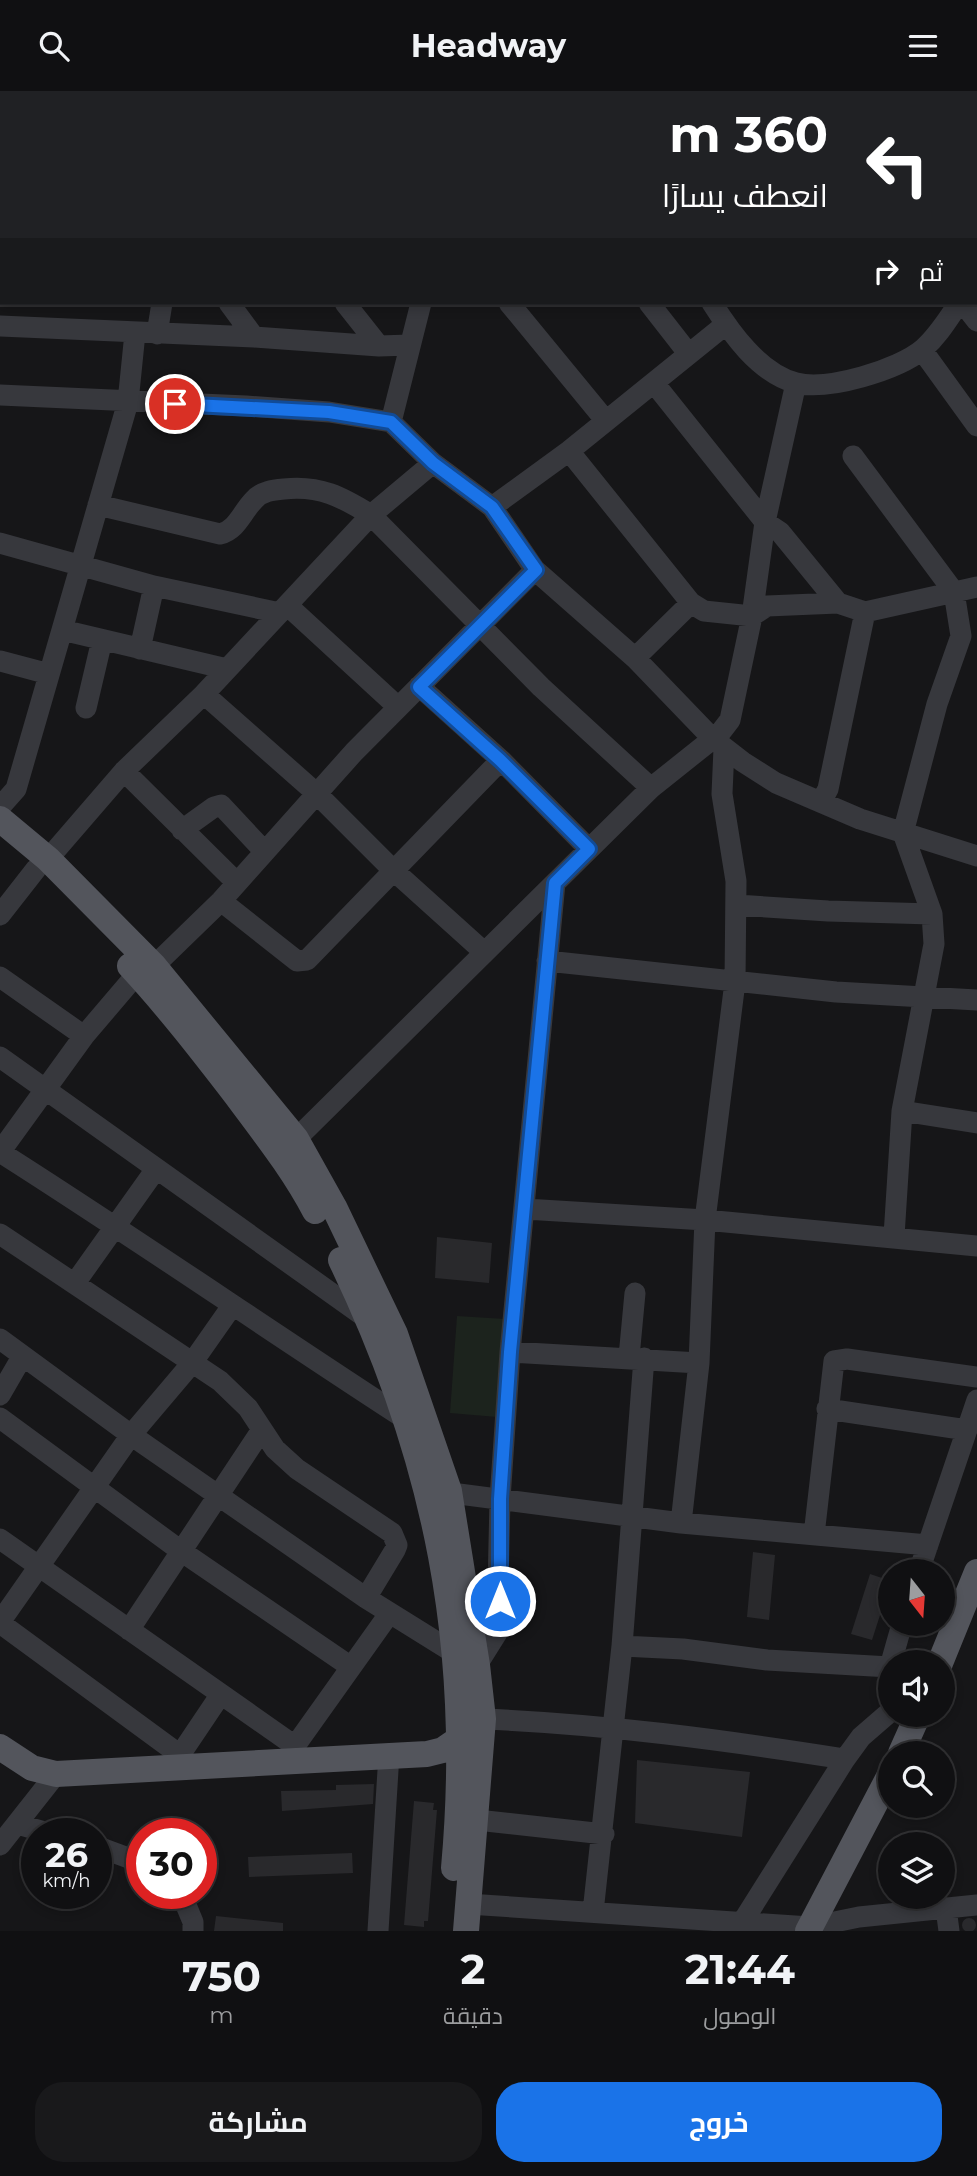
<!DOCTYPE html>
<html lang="ar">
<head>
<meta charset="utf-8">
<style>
  body { margin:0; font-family:Montserrat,Cairo,sans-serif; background:#19191b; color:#f1f3f6; direction:rtl; height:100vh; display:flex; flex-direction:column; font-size:26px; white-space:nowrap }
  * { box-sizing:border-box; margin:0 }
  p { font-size:23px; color:#9c9d9f }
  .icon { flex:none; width:38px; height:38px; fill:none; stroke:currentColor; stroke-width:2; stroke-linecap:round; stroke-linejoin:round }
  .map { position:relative; height:1840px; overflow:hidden; direction:ltr }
  .side { display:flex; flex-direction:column; background:#101012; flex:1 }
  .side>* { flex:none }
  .guide { position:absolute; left:0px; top:0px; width:978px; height:214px; box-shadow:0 4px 10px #0003,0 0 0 2px #303032; direction:rtl; background:#202124; color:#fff; overflow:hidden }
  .needle { width:46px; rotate:163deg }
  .fabs { position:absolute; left:878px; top:1468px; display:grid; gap:14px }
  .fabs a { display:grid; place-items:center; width:77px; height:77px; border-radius:50%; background:#101012; box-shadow:0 4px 10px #0003,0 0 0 2px #303032; font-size:35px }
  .speed { position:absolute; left:21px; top:1727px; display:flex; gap:14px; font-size:35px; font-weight:700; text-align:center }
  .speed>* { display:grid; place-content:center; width:91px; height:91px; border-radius:50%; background:#101012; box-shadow:0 4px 10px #0003,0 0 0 2px #303032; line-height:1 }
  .speed small { font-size:18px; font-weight:400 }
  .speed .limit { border:10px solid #d22; background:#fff; color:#111 }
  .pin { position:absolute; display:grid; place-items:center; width:60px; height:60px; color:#fff; margin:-30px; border:4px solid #fff; border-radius:50%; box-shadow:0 2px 7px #0007 }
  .me { position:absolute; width:77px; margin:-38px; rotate:0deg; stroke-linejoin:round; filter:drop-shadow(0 0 5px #0008) }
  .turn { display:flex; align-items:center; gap:24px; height:147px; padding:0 35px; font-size:32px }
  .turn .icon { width:91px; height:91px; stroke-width:2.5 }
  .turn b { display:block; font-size:49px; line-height:60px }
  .then { display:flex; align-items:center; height:66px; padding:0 35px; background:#0003; gap:14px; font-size:26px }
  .eta { display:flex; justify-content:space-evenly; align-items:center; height:119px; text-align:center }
  .eta b { font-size:42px; font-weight:700; line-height:49px }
  .primary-button { display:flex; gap:14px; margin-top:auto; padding:14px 35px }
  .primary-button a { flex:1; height:80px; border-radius:28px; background:#1a73e8; color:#fff; font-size:28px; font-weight:700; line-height:80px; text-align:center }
  .primary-button a+a { background:#19191b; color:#f1f3f6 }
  header { display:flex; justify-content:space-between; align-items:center; height:91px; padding:0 35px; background:#101012; font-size:32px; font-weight:700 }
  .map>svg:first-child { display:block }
  .green { fill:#1c231d }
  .building { fill:#29292c }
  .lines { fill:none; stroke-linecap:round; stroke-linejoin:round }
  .minor { stroke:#37383d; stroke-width:21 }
  .major { stroke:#53555c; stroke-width:26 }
  .route-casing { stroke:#114b97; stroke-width:18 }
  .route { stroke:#1a73e8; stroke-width:12 }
</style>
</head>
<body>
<header><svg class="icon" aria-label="menu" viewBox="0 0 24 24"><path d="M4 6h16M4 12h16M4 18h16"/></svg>Headway<svg class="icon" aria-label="search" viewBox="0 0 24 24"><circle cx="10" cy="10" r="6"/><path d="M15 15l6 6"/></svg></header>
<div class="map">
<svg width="977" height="1840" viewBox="0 0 977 1840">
  <rect width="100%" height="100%" fill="#161618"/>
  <!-- green -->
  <path class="green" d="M457,1225L505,1228L497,1326L450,1322Z"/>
  <!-- building -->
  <path class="building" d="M437,1146L492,1152L489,1192L435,1187Z
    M753,1461L775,1464L769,1529L747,1526Z
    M870,1483L891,1490L872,1549L851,1543Z
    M637,1669L750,1681L742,1746L635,1732Z
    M374,1693L373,1713L282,1720L281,1700L336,1699V1694Z
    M414,1710L434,1712L433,1719H437L428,1830H424V1836L404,1834Z
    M352,1762L353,1782L249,1786L248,1766Z
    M216,1825L283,1832V1840H214Z
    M962 1834a7 7 0 1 1 14 0a7 7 0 1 1-14 0Z"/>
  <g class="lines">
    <!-- minor -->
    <path class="minor" d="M61,0L62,2
      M434,0L435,2
      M570,0L571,2
      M709,0L710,2
      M88,2L90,0
      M272,2L274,0
      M366,2L368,0
      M800,2L822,0
      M862,2V0
      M976,26L977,25
      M976,62L977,63
      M0,80H2
      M976,161H977
      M0,165H2
      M229,212L254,246
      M345,212L379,255L410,254
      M509,212L606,330
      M649,212L688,262
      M712,212C731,242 759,282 796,292C828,300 898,279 923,258C938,245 948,228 959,212
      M963,212L977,230
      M0,235L254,246L379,255
      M157,243L162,212
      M922,259L977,335
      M654,292L765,431L780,441L838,512
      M0,304L246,315L329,321L391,331L433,372L492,416L535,479L635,567L712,647L743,671L776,692L860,728L977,765
      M391,331L421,212
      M569,360L691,512L704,520L752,525L767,515L838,512L865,521L977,496
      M853,365L954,501L961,545L937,613L903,742L932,823L934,853L902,1020L894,1145
      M98,414L220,443C237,439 242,421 254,409C262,400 273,399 284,398C320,394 342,406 371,424L541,596L651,697
      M492,416L569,360L725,234
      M0,452L154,495L280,522
      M287,514L398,616
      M62,539L227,578
      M140,558L154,495
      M635,567L691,512
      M0,570L49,583
      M419,595L501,669L589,758
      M204,603L316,702L393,779L484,861
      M86,617L102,549
      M124,680L237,792
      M821,711L828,698L865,521
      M0,716L16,698L128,311L135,242
      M182,739L214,716L221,714L264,760
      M48,768L124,680L204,603L371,424L433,372
      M221,810L297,870L307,869L501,669
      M737,814L828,820L932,823
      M0,824L36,778
      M547,870L836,901L977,909
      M154,875L221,810L354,661L535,479
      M0,886L84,945
      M0,966L369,1229
      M902,1020L977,1032
      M296,1048L651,697L720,642L730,629L752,525L765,431L796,292
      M0,1061C137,1148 271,1241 407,1329
      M0,1061L84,945L147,871
      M525,1118L705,1129L977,1155
      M0,1143L220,1290L248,1317L275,1358L297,1378L392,1442L397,1454L395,1459L366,1507
      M75,1192L156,1078
      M0,1248L131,1344L366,1507L456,1563
      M510,1261L699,1272
      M629,1266L635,1202
      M0,1304L22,1266
      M827,1318L967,1339
      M0,1327L181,1460L351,1576
      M436,1400L681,1432L928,1454
      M681,1432L699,1272L705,1129L735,891L736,790L722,703L724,657
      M814,1444L834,1270L847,1268L977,1286
      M0,1448L295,1655L286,1670
      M919,1480L977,1309
      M0,1531L131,1344L192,1272L232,1215
      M0,1532L180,1664
      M129,1539L261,1340
      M622,1555L683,1558L767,1569L890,1576
      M891,1572L902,1533
      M477,1574L497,1542L500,1408L510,1261L555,792
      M483,1628C605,1633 724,1649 845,1668
      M295,1655L389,1523
      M188,1672L180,1664L221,1603
      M477,1729L604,1743
      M17,1733L52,1743
      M0,1754L56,1683
      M96,1755L142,1772
      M181,1802L193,1831V1840
      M468,1813L810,1836L859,1826L977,1814
      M946,1817L949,1840
      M593,1821L622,1555L644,1267
      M738,1838L845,1668L861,1646L891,1620
      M378,1840L389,1663"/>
    <!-- major -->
    <path class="major" d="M0,728L48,768L154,875L296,1048L334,1116L395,1243L449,1400L477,1574L483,1628L466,1840
      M130,875C168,916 202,960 236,1004C264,1042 293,1078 315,1120
      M341,1169C437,1368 474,1557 454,1777
      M940,1572L977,1481
      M0,1656L32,1677L56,1683L427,1663L443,1659L469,1641
      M901,1662L918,1624
      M808,1840L891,1682"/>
  </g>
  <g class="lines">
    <!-- route casing -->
    <g class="route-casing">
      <path id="route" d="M175,313L329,321L391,331L433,372L492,416L536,479L419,596L500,669L589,758L555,792L510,1261L500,1408V1510"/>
    </g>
    <!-- route -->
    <use href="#route" class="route"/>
  </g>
</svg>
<div class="fabs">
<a><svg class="needle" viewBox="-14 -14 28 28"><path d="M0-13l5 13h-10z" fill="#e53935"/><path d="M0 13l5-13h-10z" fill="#9c9d9f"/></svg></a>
<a><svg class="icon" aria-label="sound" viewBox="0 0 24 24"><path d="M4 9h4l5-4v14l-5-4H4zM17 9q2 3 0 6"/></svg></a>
<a><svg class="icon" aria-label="search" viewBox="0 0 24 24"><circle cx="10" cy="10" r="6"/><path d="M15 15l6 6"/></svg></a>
<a><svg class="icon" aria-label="layers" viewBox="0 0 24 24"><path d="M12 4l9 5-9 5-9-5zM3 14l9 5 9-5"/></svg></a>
</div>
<div class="speed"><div>26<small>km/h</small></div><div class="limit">30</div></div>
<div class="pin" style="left:175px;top:313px;background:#d93025"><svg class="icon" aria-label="arrive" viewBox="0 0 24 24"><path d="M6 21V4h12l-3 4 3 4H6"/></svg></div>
<svg class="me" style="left:500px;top:1510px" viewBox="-20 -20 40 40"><circle r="17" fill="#1a73e8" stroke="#fff" stroke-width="3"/><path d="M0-11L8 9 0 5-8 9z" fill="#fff"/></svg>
<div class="guide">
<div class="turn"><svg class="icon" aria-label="left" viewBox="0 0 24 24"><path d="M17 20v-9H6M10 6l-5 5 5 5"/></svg><div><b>360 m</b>انعطف يسارًا</div></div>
<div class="then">ثم<svg class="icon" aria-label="right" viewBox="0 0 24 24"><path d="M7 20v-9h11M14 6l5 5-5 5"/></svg></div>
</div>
</div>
<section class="side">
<div class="eta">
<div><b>21:44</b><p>الوصول</p></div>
<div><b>2</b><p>دقيقة</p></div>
<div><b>750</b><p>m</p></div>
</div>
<div class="primary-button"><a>خروج</a><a>مشاركة</a></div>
</section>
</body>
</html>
